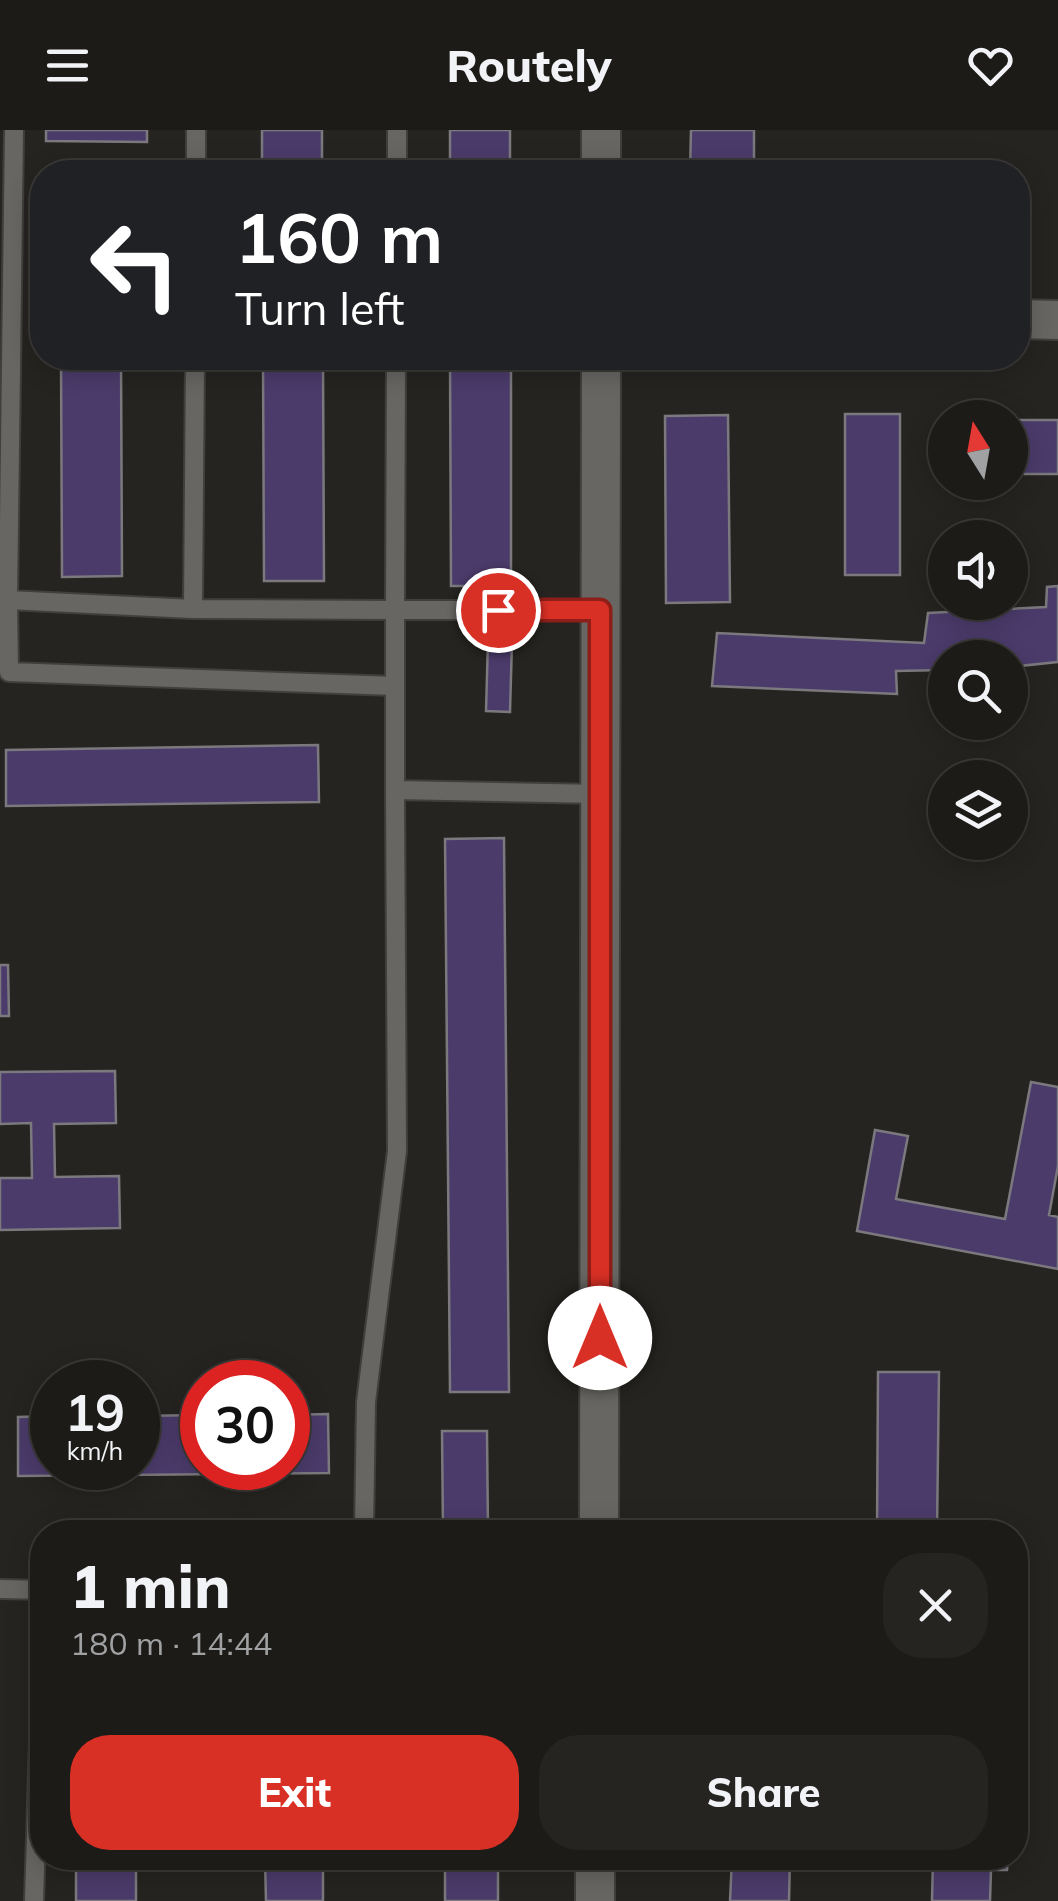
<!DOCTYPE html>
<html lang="en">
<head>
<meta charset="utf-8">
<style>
  body { margin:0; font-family:Mulish,sans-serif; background:#252421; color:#f1f3f6; height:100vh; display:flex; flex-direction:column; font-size:38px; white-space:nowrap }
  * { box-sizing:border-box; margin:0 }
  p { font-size:32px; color:#a0a1a2 }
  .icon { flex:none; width:55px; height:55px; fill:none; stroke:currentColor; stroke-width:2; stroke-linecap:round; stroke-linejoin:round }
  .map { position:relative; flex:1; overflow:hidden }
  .sheet { position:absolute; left:30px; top:1390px; width:998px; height:350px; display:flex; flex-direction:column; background:#1c1b18; border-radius:40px; box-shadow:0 5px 25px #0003,0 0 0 2px #3a3937 }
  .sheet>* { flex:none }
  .banner { position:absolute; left:30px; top:30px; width:1000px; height:210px; border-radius:40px; box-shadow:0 5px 25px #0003,0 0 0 2px #3a3937; background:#202124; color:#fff; overflow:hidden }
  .needle { width:65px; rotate:349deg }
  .controls { position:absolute; left:928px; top:270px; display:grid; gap:20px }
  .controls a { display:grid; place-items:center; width:100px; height:100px; border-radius:50%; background:#1c1b18; box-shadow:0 5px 25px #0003,0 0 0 2px #3a3937; font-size:50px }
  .speed { position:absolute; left:30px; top:1230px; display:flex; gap:20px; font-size:50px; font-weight:700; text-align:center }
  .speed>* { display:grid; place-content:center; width:130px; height:130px; border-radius:50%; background:#1c1b18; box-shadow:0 5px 25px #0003,0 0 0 2px #3a3937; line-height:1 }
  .speed small { font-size:25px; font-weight:400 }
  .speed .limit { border:15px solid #d22; background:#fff; color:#111 }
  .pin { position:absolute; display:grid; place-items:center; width:85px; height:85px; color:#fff; margin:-42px; border:5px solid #fff; border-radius:50%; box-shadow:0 2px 10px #0007 }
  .me { position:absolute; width:110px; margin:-55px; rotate:0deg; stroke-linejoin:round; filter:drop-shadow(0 0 8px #0008) }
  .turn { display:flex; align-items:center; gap:35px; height:210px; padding:0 40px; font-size:45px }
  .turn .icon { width:130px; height:130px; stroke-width:2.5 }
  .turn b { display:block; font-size:70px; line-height:85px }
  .round { display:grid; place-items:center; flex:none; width:105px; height:105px; border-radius:40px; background:#252421 }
  .summary { display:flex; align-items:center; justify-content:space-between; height:170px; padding:0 40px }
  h1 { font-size:60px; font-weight:800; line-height:75px }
  .cta { display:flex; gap:20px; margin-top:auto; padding:20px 40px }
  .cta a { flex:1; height:115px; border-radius:40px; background:#d93025; color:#fff; font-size:40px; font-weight:800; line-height:115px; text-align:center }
  .cta a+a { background:#252421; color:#f1f3f6 }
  header { display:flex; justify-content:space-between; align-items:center; height:130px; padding:0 40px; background:#1c1b18; font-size:45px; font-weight:800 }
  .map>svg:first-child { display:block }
  .building { fill:#4b3b6b; stroke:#7b797e; stroke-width:2.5 }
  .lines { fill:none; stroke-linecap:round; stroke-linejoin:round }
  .service-casing { stroke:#413f3c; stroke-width:22 }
  .minor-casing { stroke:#413f3c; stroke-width:42 }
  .service { stroke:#686662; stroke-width:18 }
  .minor { stroke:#686662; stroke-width:38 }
  .route-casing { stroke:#8d1f18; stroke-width:25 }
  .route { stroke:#d93025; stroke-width:18 }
</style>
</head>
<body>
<header><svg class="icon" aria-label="menu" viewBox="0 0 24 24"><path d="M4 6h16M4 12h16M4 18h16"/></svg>Routely<svg class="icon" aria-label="heart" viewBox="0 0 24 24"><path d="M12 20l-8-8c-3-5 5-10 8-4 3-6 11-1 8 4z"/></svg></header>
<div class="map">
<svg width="1058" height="1771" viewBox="0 0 1058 1771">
  <rect width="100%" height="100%" fill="#262420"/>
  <!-- building -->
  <path class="building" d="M46,0H147V12L46,11Z
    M262,0H322V42H262Z
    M450,0H510V42H450Z
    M691,0H754V42H690Z
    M60,39H121V42H60Z
    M61,228H121L122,446L62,447Z
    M263,228H323L324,451H264Z
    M450,228H511V456H451Z
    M845,284H900V445H845Z
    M728,285L730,472L666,473L665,286Z
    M1010,290H1058V344H1010Z
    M1058,456V532L1010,537V528H945V540L896,541L897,564L712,556L717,503L924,513L928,483L1046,477L1047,457Z
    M488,510L512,511L510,582L486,581Z
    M318,615L319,672L6,676V620Z
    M504,708L509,1262H450L445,709Z
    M0,835H8L9,886H0Z
    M115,941L116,993L54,994L55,1047L119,1046L120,1098L0,1100V1048H32L31,993L0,994V942Z
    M1031,952L1058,957V1036L1049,1085L1058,1087V1139L857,1101L875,1000L908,1006L896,1069L1005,1089Z
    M878,1242H939L937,1402H877Z
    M328,1284L329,1343L18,1346V1287L52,1286V1338H138V1286L202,1285V1338H288V1285Z
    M442,1301H487L488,1402H443Z
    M76,1728H136V1771H76Z
    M265,1728H323V1771H266Z
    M445,1728H498V1771H445Z
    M732,1728H790L789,1771H730Z
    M933,1728H1008L1007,1740H991L990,1771H932Z"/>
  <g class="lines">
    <!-- service casing -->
    <g class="service-casing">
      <path id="service" d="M14,0L8,470L193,479
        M196,42V0
        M397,42V0
        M195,228L193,479L395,480V660L601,664
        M396,228L395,480H600
        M0,469L8,470L9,542L395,556
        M364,1402L366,1272L397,1021L395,660
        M0,1459L42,1460
        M34,1771L42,1516"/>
    </g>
    <!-- minor casing -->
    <g class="minor-casing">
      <path id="minor" d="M601,42V0
        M1018,189L1058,190
        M599,1402L601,228
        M595,1771V1728"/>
    </g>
    <!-- service -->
    <use href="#service" class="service"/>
    <!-- minor -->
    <use href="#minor" class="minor"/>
  </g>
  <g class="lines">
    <!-- route casing -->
    <g class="route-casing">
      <path id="route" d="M498,480H600V1208"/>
    </g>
    <!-- route -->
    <use href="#route" class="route"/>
  </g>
</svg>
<div class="controls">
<a><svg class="needle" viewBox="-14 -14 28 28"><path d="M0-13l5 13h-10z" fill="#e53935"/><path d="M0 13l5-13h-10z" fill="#a0a1a2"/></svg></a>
<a><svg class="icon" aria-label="sound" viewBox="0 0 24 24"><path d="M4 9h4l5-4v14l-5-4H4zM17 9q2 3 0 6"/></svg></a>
<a><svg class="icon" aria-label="search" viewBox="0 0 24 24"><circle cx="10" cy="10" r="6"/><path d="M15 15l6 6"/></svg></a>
<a><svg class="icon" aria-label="layers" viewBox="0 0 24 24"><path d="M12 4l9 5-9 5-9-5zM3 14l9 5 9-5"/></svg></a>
</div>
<div class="speed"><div>19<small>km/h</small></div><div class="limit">30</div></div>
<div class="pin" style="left:498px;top:480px;background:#d93025"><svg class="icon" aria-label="arrive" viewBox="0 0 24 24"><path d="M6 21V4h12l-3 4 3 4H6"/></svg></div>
<svg class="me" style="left:600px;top:1208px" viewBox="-20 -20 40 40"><circle r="19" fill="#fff"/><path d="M0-13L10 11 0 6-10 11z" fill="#d93025"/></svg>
<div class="banner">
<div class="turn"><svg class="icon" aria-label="left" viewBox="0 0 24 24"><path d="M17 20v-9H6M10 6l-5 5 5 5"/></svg><div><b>160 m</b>Turn left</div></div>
</div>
<section class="sheet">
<div class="summary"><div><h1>1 min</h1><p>180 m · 14:44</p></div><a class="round"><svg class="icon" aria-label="close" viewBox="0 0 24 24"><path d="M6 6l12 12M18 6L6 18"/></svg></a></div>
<div class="cta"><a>Exit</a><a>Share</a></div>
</section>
</div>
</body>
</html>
